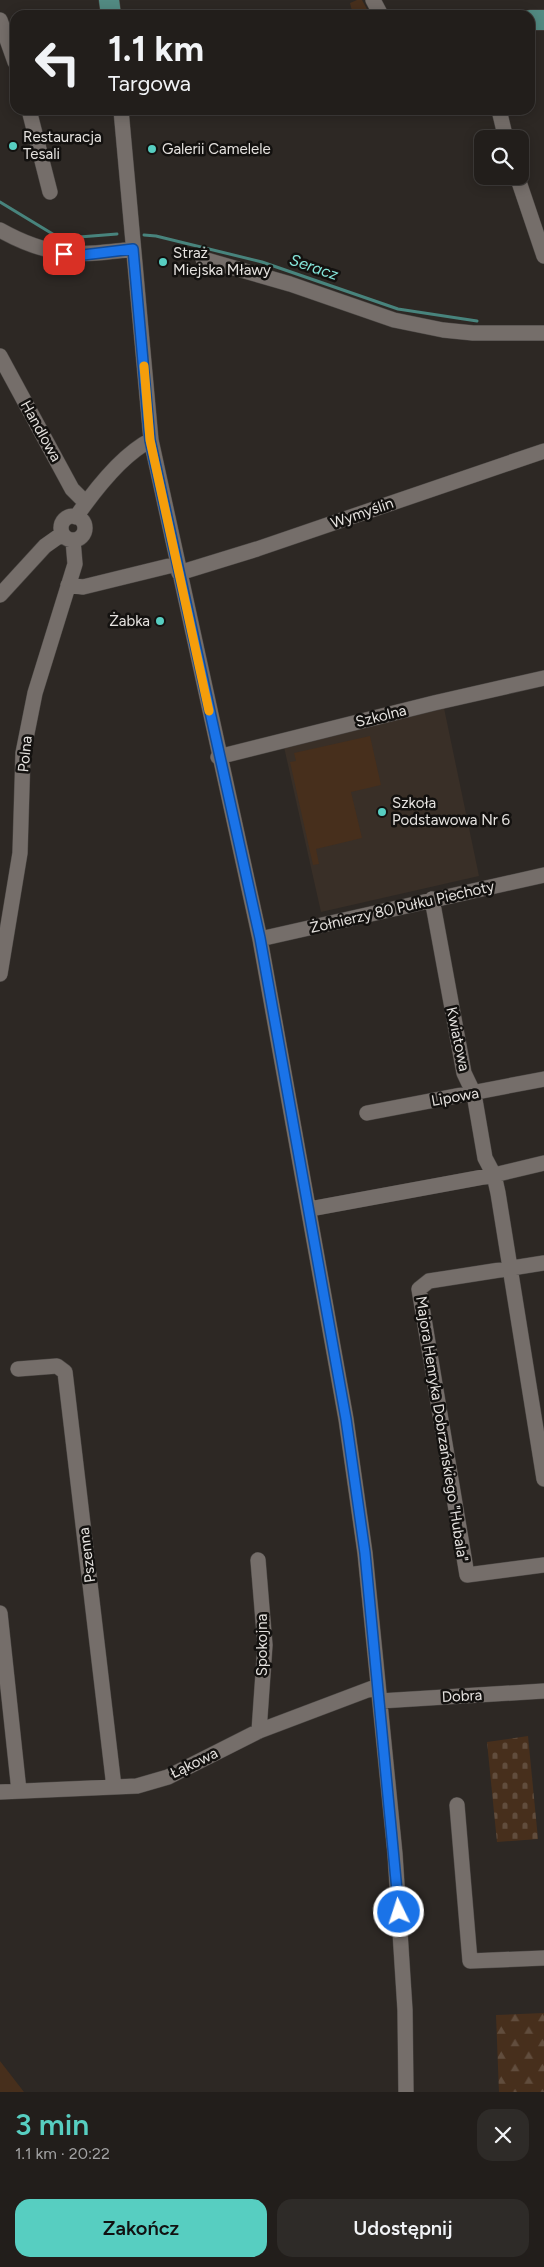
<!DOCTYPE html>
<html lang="pl">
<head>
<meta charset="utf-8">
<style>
  body { margin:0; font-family:Figtree,sans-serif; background:#2e2b28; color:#f1f3f6; height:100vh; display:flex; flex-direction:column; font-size:19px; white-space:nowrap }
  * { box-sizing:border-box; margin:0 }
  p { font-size:16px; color:#a2a2a3 }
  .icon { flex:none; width:28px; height:28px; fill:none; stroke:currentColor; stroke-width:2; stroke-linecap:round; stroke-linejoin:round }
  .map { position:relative; height:2092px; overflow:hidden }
  .sheet { display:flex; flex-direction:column; background:#221e1b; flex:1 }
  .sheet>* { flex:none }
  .guide { position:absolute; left:10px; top:10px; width:525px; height:105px; border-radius:15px; box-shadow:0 2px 12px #0003,0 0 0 1px #3f3c3a; background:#221e1b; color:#f1f3f6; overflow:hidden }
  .fabs { position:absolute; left:474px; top:130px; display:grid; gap:10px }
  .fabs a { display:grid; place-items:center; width:55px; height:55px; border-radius:10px; background:#221e1b; box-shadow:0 2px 12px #0003,0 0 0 1px #3f3c3a; font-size:25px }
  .pin { position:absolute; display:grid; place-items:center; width:42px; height:42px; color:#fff; margin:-21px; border-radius:10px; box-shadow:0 2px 8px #0006 }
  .me { position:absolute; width:55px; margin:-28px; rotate:356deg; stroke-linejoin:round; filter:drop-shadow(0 0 4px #0008) }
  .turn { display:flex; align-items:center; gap:18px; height:105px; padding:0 15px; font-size:22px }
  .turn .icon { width:65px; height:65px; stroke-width:2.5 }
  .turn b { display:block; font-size:35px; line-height:42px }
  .round { display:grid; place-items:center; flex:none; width:52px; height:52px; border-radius:15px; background:#2e2b28 }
  .summary { display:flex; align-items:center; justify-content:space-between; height:85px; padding:0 15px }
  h1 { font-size:30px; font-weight:600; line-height:38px; color:#57cec1 }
  .action { display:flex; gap:10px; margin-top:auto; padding:10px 15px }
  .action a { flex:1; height:58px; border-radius:15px; background:#57cec1; color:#111; font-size:20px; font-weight:600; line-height:58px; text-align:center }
  .action a+a { background:#2e2b28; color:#f1f3f6 }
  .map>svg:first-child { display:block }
  .built { fill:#392f27 }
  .green { fill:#472f1c }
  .forest { fill:url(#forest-firs) }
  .cemetery { fill:url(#cemetery-stones) }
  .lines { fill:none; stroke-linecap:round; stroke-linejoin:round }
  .stream { stroke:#48847d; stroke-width:3 }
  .minor-casing { stroke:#4b4744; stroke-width:16 }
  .major-casing { stroke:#4b4744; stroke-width:21 }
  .minor { stroke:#756e6a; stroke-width:15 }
  .major { stroke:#528a82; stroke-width:20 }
  .route-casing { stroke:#114b97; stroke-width:12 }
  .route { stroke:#1a73e8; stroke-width:9 }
  .slow { stroke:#f59e0b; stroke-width:9 }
  .poi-dot { fill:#57cec1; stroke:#13110f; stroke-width:2 }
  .labels { text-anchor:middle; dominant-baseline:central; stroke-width:5; stroke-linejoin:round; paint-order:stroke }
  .poi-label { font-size:15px; fill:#e5e2df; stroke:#13110f; text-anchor:start }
  .street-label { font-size:15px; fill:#e5e2df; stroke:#13110f }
  .water-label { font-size:16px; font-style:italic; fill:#85e6da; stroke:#13110f }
</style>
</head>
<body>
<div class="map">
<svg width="544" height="2092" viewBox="0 0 544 2092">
  <defs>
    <pattern id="forest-firs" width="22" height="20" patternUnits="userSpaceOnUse" patternTransform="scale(1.25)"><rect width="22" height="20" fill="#472f1c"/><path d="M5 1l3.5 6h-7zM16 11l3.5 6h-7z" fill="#614d3d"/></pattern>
    <pattern id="cemetery-stones" width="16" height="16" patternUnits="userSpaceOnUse" patternTransform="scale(1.25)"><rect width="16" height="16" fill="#472f1c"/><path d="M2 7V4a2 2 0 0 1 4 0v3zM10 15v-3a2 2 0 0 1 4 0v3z" fill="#614d3d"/></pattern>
  </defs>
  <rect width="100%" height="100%" fill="#2d2824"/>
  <!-- built -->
  <path class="built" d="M444,708L479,876L321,912L284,747Z"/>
  <!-- green -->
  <path class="green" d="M357,0H362L368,11L353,15L350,3Z
    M479,9L474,13L411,15V14Z
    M370,736L381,785L351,792L362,838L316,849L319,864L313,865L290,762L296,761L294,753Z
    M0,2061L24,2092H0Z"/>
  <!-- forest -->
  <path class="forest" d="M544,2013V2092H499L496,2015Z"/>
  <!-- cemetery -->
  <path class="cemetery" d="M528,1736L538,1839L497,1842L487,1742Z"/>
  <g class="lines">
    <!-- stream -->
    <path class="stream" d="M0,202L56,236L67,238L117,234
      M144,235L156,236L262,262L398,309L477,321"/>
    <!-- minor casing -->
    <g class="minor-casing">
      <path id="minor" d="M373,0L381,15
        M0,20L15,62
        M29,110L50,192
        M121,110L151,440L260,939L346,1419L365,1553L395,1854L405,2010L406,2092
        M499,110L506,139
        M517,176L544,256
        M0,230C50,258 78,256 133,249
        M203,259L290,284L394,320L443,330L473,333H544
        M0,356L72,489L86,503
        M61 528a12 12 0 1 1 24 0a12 12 0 1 1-24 0Z
        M76,517C94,491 123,454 151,440
        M179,573L257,549L544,451
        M68,585L83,587L177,564
        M0,595L45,546L62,534
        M218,757L434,703L544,678
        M432,899L464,1073L474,1094L485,1158L494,1175L498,1193L544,1479
        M260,939L544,875
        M0,974L20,853L23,753L35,693L75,564L73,540
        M367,1113L544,1079
        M310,1209L494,1175L544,1163
        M544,1263L429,1281L419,1289L467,1575L544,1565
        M18,1369L57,1366L65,1372L114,1787
        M258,1560L265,1645L259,1731
        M0,1613L19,1791
        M380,1701L544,1691
        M0,1792L137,1786L168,1777L259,1731L378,1686
        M457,1805L470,1961L544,1958"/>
    </g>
    <!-- major casing -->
    <g class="major-casing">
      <path id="major" d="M109,0L111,15
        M530,20H544"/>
    </g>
    <!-- minor -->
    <use href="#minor" class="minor"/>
    <!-- major -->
    <use href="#major" class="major"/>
  </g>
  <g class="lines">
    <!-- route casing -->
    <g class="route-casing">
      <path id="route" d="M64,254L83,255L133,249L150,440L260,938L346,1419L365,1553L399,1912"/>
    </g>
    <!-- route -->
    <use href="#route" class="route"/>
    <!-- slow -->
    <path class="slow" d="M144,366L150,440L209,711"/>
  </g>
  <!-- markers -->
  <g class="poi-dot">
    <circle cx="13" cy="146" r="5"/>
    <circle cx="152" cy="149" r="5"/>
    <circle cx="163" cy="262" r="5"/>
    <circle cx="160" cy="621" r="5"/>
    <circle cx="382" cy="812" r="5"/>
  </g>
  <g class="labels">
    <!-- poi labels -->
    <g class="poi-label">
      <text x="23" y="137">Restauracja<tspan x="23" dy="17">Tesali</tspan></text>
      <text x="162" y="149">Galerii Camelele</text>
      <text x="173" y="253">Straż<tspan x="173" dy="17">Miejska Mławy</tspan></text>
      <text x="150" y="621" text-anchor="end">Żabka</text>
      <text x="392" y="803">Szkoła<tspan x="392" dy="17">Podstawowa Nr 6</tspan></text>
    </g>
    <!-- street labels -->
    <g class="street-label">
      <text transform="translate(41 431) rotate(61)">Handlowa</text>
      <text transform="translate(362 513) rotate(-19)">Wymyślin</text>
      <text transform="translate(381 716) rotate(-14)">Szkolna</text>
      <text transform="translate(25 754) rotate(-84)">Polna</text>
      <text transform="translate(402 907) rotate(-13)">Żołnierzy 80 Pułku Piechoty</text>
      <text transform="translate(458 1039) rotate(78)">Kwiatowa</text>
      <text transform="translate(455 1097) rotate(-10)">Lipowa</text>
      <text transform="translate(442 1429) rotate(81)">Majora Henryka Dobrzańskiego "Hubala"</text>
      <text transform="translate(87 1555) rotate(-97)">Pszenna</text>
      <text transform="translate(262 1645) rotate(-90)">Spokojna</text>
      <text transform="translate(462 1696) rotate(-3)">Dobra</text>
      <text transform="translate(194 1763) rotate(-26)">Łąkowa</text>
    </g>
    <!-- water labels -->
    <g class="water-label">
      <text transform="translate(314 267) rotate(19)">Seracz</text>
    </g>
  </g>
</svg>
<div class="fabs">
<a><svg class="icon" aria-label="search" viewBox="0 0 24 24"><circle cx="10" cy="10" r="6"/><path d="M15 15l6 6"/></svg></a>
</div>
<div class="pin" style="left:64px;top:254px;background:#d93025"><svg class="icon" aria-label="arrive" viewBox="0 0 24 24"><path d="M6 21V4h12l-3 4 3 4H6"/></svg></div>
<svg class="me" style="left:399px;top:1912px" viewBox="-20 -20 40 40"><circle r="17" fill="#1a73e8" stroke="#fff" stroke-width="3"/><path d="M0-11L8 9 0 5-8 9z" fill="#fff"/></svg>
<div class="guide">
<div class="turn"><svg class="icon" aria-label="left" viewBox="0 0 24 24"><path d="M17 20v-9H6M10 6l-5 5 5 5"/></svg><div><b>1.1 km</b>Targowa</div></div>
</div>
</div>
<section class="sheet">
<div class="summary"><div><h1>3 min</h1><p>1.1 km · 20:22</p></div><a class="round"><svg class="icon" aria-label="close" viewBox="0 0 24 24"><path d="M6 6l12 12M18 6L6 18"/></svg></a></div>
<div class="action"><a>Zakończ</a><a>Udostępnij</a></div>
</section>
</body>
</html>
